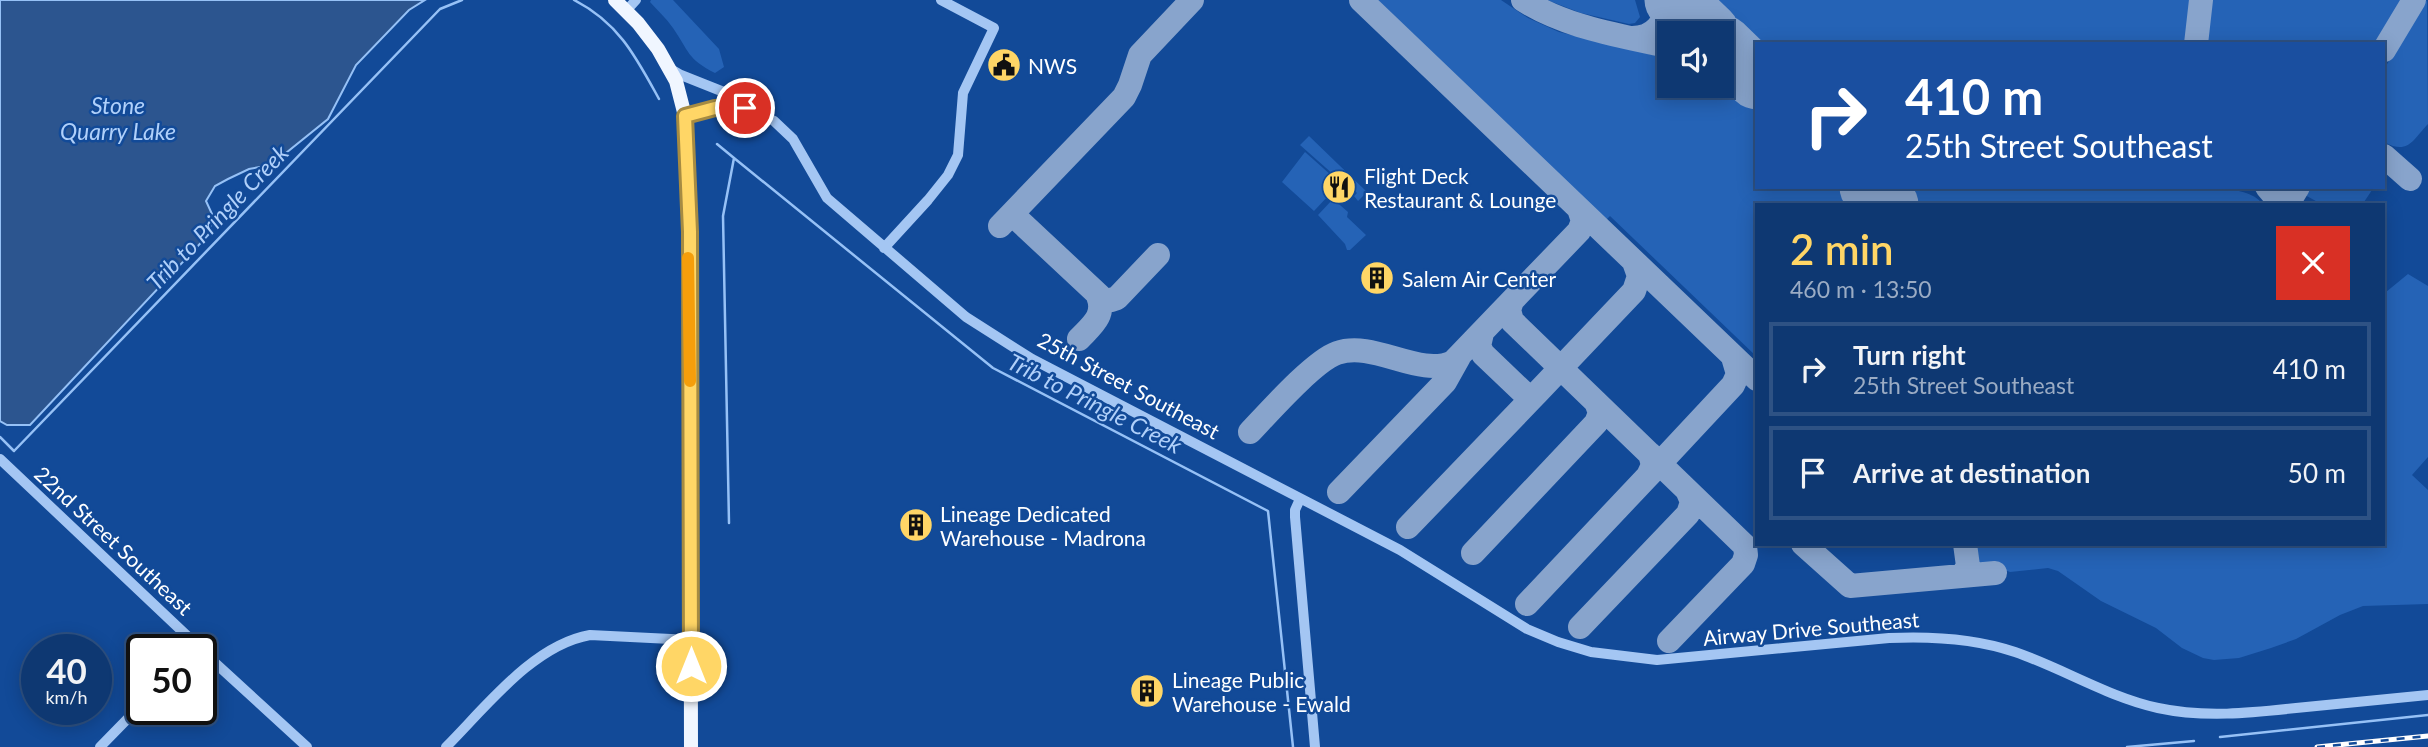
<!DOCTYPE html>
<html lang="en">
<head>
<meta charset="utf-8">
<style>
  body { margin:0; font-family:Lato,sans-serif; background:#173f77; color:#f1f3f6; height:100vh; display:flex; flex-direction:column; font-size:26px; white-space:nowrap }
  * { box-sizing:border-box; margin:0 }
  p { font-size:23px; color:#9bacc4 }
  .icon { flex:none; width:38px; height:38px; fill:none; stroke:currentColor; stroke-width:2; stroke-linecap:round; stroke-linejoin:round }
  .map { position:relative; flex:1; overflow:hidden }
  .sheet { position:absolute; left:1755px; top:203px; width:630px; height:343px; display:flex; flex-direction:column; background:#0e3872; border-radius:0px; box-shadow:0 4px 18px #0003,0 0 0 2px #2e5284 }
  .sheet>* { flex:none }
  .guide { position:absolute; left:1755px; top:42px; width:630px; height:147px; border-radius:0px; box-shadow:0 4px 18px #0003,0 0 0 2px #2e5284; background:#1a4fa0; color:#fff; overflow:hidden }
  .controls { position:absolute; left:1657px; top:21px; display:grid; gap:14px }
  .controls a { display:grid; place-items:center; width:77px; height:77px; border-radius:0px; background:#0e3872; box-shadow:0 4px 18px #0003,0 0 0 2px #2e5284; font-size:35px }
  .speed { position:absolute; left:21px; top:634px; display:flex; gap:14px; font-size:35px; font-weight:700; text-align:center }
  .speed>* { display:grid; place-content:center; width:91px; height:91px; border-radius:50%; background:#0e3872; box-shadow:0 4px 18px #0003,0 0 0 2px #2e5284; line-height:1 }
  .speed small { font-size:18px; font-weight:400 }
  .speed .limit { border:4px solid #111; border-radius:10px; background:#fff; color:#111 }
  .pin { position:absolute; display:grid; place-items:center; width:60px; height:60px; color:#fff; margin:-30px; border:4px solid #fff; border-radius:50%; box-shadow:0 2px 7px #0007 }
  .me { position:absolute; width:77px; margin:-38px; rotate:0deg; stroke-linejoin:round; filter:drop-shadow(0 0 5px #0008) }
  .turn { display:flex; align-items:center; gap:24px; height:147px; padding:0 35px; font-size:32px }
  .turn .icon { width:91px; height:91px; stroke-width:2.5 }
  .turn b { display:block; font-size:49px; line-height:60px }
  .round { display:grid; place-items:center; flex:none; width:74px; height:74px; border-radius:0px; background:#173f77 }
  .overview { display:flex; align-items:center; justify-content:space-between; height:119px; padding:0 35px }
  h1 { font-size:42px; font-weight:600; line-height:52px; color:#ffd666 }
  ul { padding:0; list-style:none }
  li { display:flex; align-items:center; gap:21px; height:94px; margin:0 14px 10px; padding:0 21px; border:4px solid #2e5284; border-radius:0px }
  li div { flex:1 }
  li b { display:block; font-size:26px }
  li em { font-style:normal }
  .map>svg:first-child { display:block }
  .green { fill:#2563b6 }
  .water { fill:#2c558f; stroke:#96c1f6; stroke-width:2 }
  .lines { fill:none; stroke-linecap:round; stroke-linejoin:round }
  .stream { stroke:#96c1f6; stroke-width:2.5 }
  .taxiway { stroke:#88a4cc; stroke-width:24 }
  .runway { stroke:#88a4cc; stroke-width:61 }
  .minor { stroke:#a4c6f3; stroke-width:10 }
  .major { stroke:#f0f6ff; stroke-width:14 }
  .rail-casing { stroke:#fff; stroke-width:5 }
  .rail { stroke:#124a98; stroke-width:2.5; stroke-dasharray:8; stroke-linecap:butt }
  .route-casing { stroke:#a68b42; stroke-width:18 }
  .route { stroke:#ffd666; stroke-width:12 }
  .slow { stroke:#f59e0b; stroke-width:12 }
  .labels { text-anchor:middle; dominant-baseline:central; stroke-width:5; stroke-linejoin:round; paint-order:stroke }
  .poi-label { font-size:21px; fill:#fff; stroke:#124a98; text-anchor:start }
  .street-label { font-size:21px; fill:#fff; stroke:#124a98 }
  .water-label { font-size:23px; font-style:italic; fill:#b0d0fa; stroke:#124a98 }
</style>
</head>
<body>
<div class="map">
<svg width="2428" height="747" viewBox="0 0 2428 747">
  <rect width="100%" height="100%" fill="#124a98"/>
  <!-- green -->
  <path class="green" d="M651,0H673L719,49L724,67L715,73C687,59 689,51 673,28C666,18 657,10 650,2Z
    M1378,0H1501L1528,18L1559,32L1669,59L1670,86H1722V80L1737,88L1757,108V187H1840L1858,205H1757V357L1610,216L1606,220Z
    M1547,0H1635L1640,17L1635,23L1629,24L1581,13Z
    M1705,0H2191L2192,4L2188,44H1757V48Z
    M2210,0H2403L2375,44H2203L2207,6Z
    M2427,0L2428,124C2412,141 2408,155 2384,142V69Z
    M1309,136L1367,192L1358,201L1354,196L1357,193L1336,173L1334,175L1300,145Z
    M1305,152L1332,176L1323,189L1329,195L1314,211L1282,182Z
    M1900,187H2220C2235,191 2254,191 2263,205H1919Z
    M2310,187H2374L2362,205H2323L2305,195Z
    M1333,199L1348,212L1347,217L1366,235L1350,250H1347L1345,244L1318,215Z
    M2408,274L2428,286V457L2412,475L2428,490V604L2363,606L2340,615L2296,639L2271,648L2239,658L2214,660L2203,658L2182,648L2156,628L2101,601L2058,571L2048,568L2010,572L1997,567L1982,568L1973,562L1970,544H2384V291L2386,292Z"/>
  <!-- water -->
  <path class="water" d="M0,0H425L409,10L356,65L328,119L271,165L249,169L228,179L215,186L206,201L212,214L210,233L30,425H7L0,421Z"/>
  <g class="lines">
    <!-- stream -->
    <path class="stream" d="M574,0C619,23 636,57 659,99
      M717,144L734,158L723,216L729,523
      M734,158L993,368L1268,511L1293,747
      M0,437L14,451L440,9L462,0
      M2220,737L2428,715
      M2127,747L2194,741"/>
    <!-- taxiway -->
    <path class="taxiway" d="M1361,0L1757,379
      M1523,0C1567,28 1620,35 1670,47
      M1630,38C1653,39 1668,23 1665,0
      M2196,44L2201,0
      M2384,50L2414,0
      M1722,59L1757,67
      M2384,156L2410,179
      M2267,187L2278,200V205
      M2287,205L2298,187
      M1012,214L1104,300H1111L1117,298L1158,255
      M1000,226L1124,97L1130,85L1140,55L1192,0
      M1512,301L1509,310L1512,321L1745,546L1746,555L1743,564L1669,641
      M1482,333L1479,346L1483,354L1525,394L1532,396L1536,394L1634,291L1639,276L1634,262
      M1079,339C1091,326 1106,316 1098,296
      M1250,432C1269,412 1314,361 1337,353C1374,340 1419,378 1453,362L1579,231L1583,221L1579,209
      M1648,476L1733,385L1738,374L1733,357
      M1339,492L1445,382L1459,357
      M1408,527L1536,394
      M1803,544L1850,586L1995,573
      M1473,553L1596,423L1600,413L1596,402
      M1962,576L1968,566L1965,544
      M1527,604L1648,476L1653,465L1650,454
      M1580,627L1688,514L1692,502L1687,490"/>
    <!-- runway -->
    <path class="runway" d="M1675,0L1709,33
      M1722,45L1757,79
      M1870,187L1888,205"/>
    <!-- minor -->
    <path class="minor" d="M626,11L636,0
      M669,68L681,75L764,108
      M685,116L715,108L735,106L757,112L774,121L793,139L827,198L966,317L1032,359L1400,550L1527,629L1558,642L1591,652L1657,660L1889,638C1932,636 1974,638 2015,652C2064,669 2108,697 2158,708C2204,718 2250,713 2296,708C2340,704 2384,699 2428,695
      M884,248L928,200L948,175L958,155L963,93L994,28L941,0
      M0,459L201,649
      M1300,499L1295,510V517L1315,747
      M201,650L307,747
      M100,747L142,704
      M446,747C486,707 533,645 590,635L691,640"/>
    <!-- major -->
    <path class="major" d="M615,0L638,23L658,49L676,81L685,116L690,232L691,747"/>
    <!-- rail casing -->
    <g class="rail-casing">
      <path id="rail" d="M2317,747L2428,736"/>
    </g>
    <!-- rail -->
    <use href="#rail" class="rail"/>
  </g>
  <g class="lines">
    <!-- route casing -->
    <g class="route-casing">
      <path id="route" d="M691,666L690,232L685,116L715,108H745"/>
    </g>
    <!-- route -->
    <use href="#route" class="route"/>
    <!-- slow -->
    <path class="slow" d="M688,258L690,381"/>
  </g>
  <!-- icons -->
  <defs>
    <g id="civic-disc" transform="scale(1.75)"><circle r="9.5" fill="#ffd666" stroke="#124a98"/><path d="M-.6-6.5H3V-4.5H.6V-3L4-1V1h2V6H-6V1h2V-1L-.6-3ZM-1.2 2.5V6h2.4V2.5Z" fill="#111"/></g>
    <g id="restaurant-disc" transform="scale(1.75)"><circle r="9.5" fill="#ffd666" stroke="#124a98"/><path d="M-5-6h1v4h1v-4h1v4h1v-4h1v5L-1.5 .5V6h-2V.5L-5-1ZM5-6V6H3V1.5H1.5Q1.5-4 5-6Z" fill="#111"/></g>
    <g id="building-disc" transform="scale(1.75)"><circle r="9.5" fill="#ffd666" stroke="#124a98"/><path d="M-4-6H4V6H1V3H-1V6H-4ZM-2.5-4.3h1.7v1.8h-1.7ZM.8-4.3h1.7v1.8H.8ZM-2.5-1h1.7V.8h-1.7ZM.8-1h1.7V.8H.8Z" fill="#111"/></g>
  </defs>
  <g fill-rule="evenodd">
    <use href="#civic-disc" x="1004" y="65"/>
    <use href="#restaurant-disc" x="1339" y="187"/>
    <use href="#building-disc" x="1377" y="278"/>
    <use href="#building-disc" x="916" y="525"/>
    <use href="#building-disc" x="1147" y="691"/>
  </g>
  <g class="labels">
    <!-- poi labels -->
    <g class="poi-label">
      <text x="1028" y="65">NWS</text>
      <text x="1364" y="175">Flight Deck<tspan x="1364" dy="24">Restaurant &amp; Lounge</tspan></text>
      <text x="1402" y="278">Salem Air Center</text>
      <text x="940" y="513">Lineage Dedicated<tspan x="940" dy="24">Warehouse - Madrona</tspan></text>
      <text x="1172" y="679">Lineage Public<tspan x="1172" dy="24">Warehouse - Ewald</tspan></text>
    </g>
    <!-- street labels -->
    <g class="street-label">
      <text transform="translate(1129 385) rotate(28)">25th Street Southeast</text>
      <text transform="translate(114 540) rotate(43)">22nd Street Southeast</text>
      <text transform="translate(1811 628) rotate(-5)">Airway Drive Southeast</text>
    </g>
    <!-- water labels -->
    <g class="water-label">
      <text x="118" y="105">Stone<tspan x="118" dy="26">Quarry Lake</tspan></text>
      <text transform="translate(217 217) rotate(-46)">Trib to Pringle Creek</text>
      <text transform="translate(1095 403) rotate(27)">Trib to Pringle Creek</text>
    </g>
  </g>
</svg>
<div class="controls">
<a><svg class="icon" aria-label="sound" viewBox="0 0 24 24"><path d="M4 9h4l5-4v14l-5-4H4zM17 9q2 3 0 6"/></svg></a>
</div>
<div class="speed"><div>40<small>km/h</small></div><div class="limit">50</div></div>
<div class="pin" style="left:745px;top:108px;background:#d93025"><svg class="icon" aria-label="arrive" viewBox="0 0 24 24"><path d="M6 21V4h12l-3 4 3 4H6"/></svg></div>
<svg class="me" style="left:691px;top:666px" viewBox="-20 -20 40 40"><circle r="17" fill="#ffd666" stroke="#fff" stroke-width="3"/><path d="M0-11L8 9 0 5-8 9z" fill="#fff"/></svg>
<div class="guide">
<div class="turn"><svg class="icon" aria-label="right" viewBox="0 0 24 24"><path d="M7 20v-9h11M14 6l5 5-5 5"/></svg><div><b>410 m</b>25th Street Southeast</div></div>
</div>
<section class="sheet">
<div class="overview"><div><h1>2 min</h1><p>460 m · 13:50</p></div><a class="round" style="background:#d93025;color:#fff"><svg class="icon" aria-label="close" viewBox="0 0 24 24"><path d="M6 6l12 12M18 6L6 18"/></svg></a></div>
<ul>
<li><svg class="icon" aria-label="right" viewBox="0 0 24 24"><path d="M7 20v-9h11M14 6l5 5-5 5"/></svg><div><b>Turn right</b><p>25th Street Southeast</p></div><em>410 m</em></li>
<li><svg class="icon" aria-label="arrive" viewBox="0 0 24 24"><path d="M6 21V4h12l-3 4 3 4H6"/></svg><div><b>Arrive at destination</b></div><em>50 m</em></li>
</ul>
</section>
</div>
</body>
</html>
